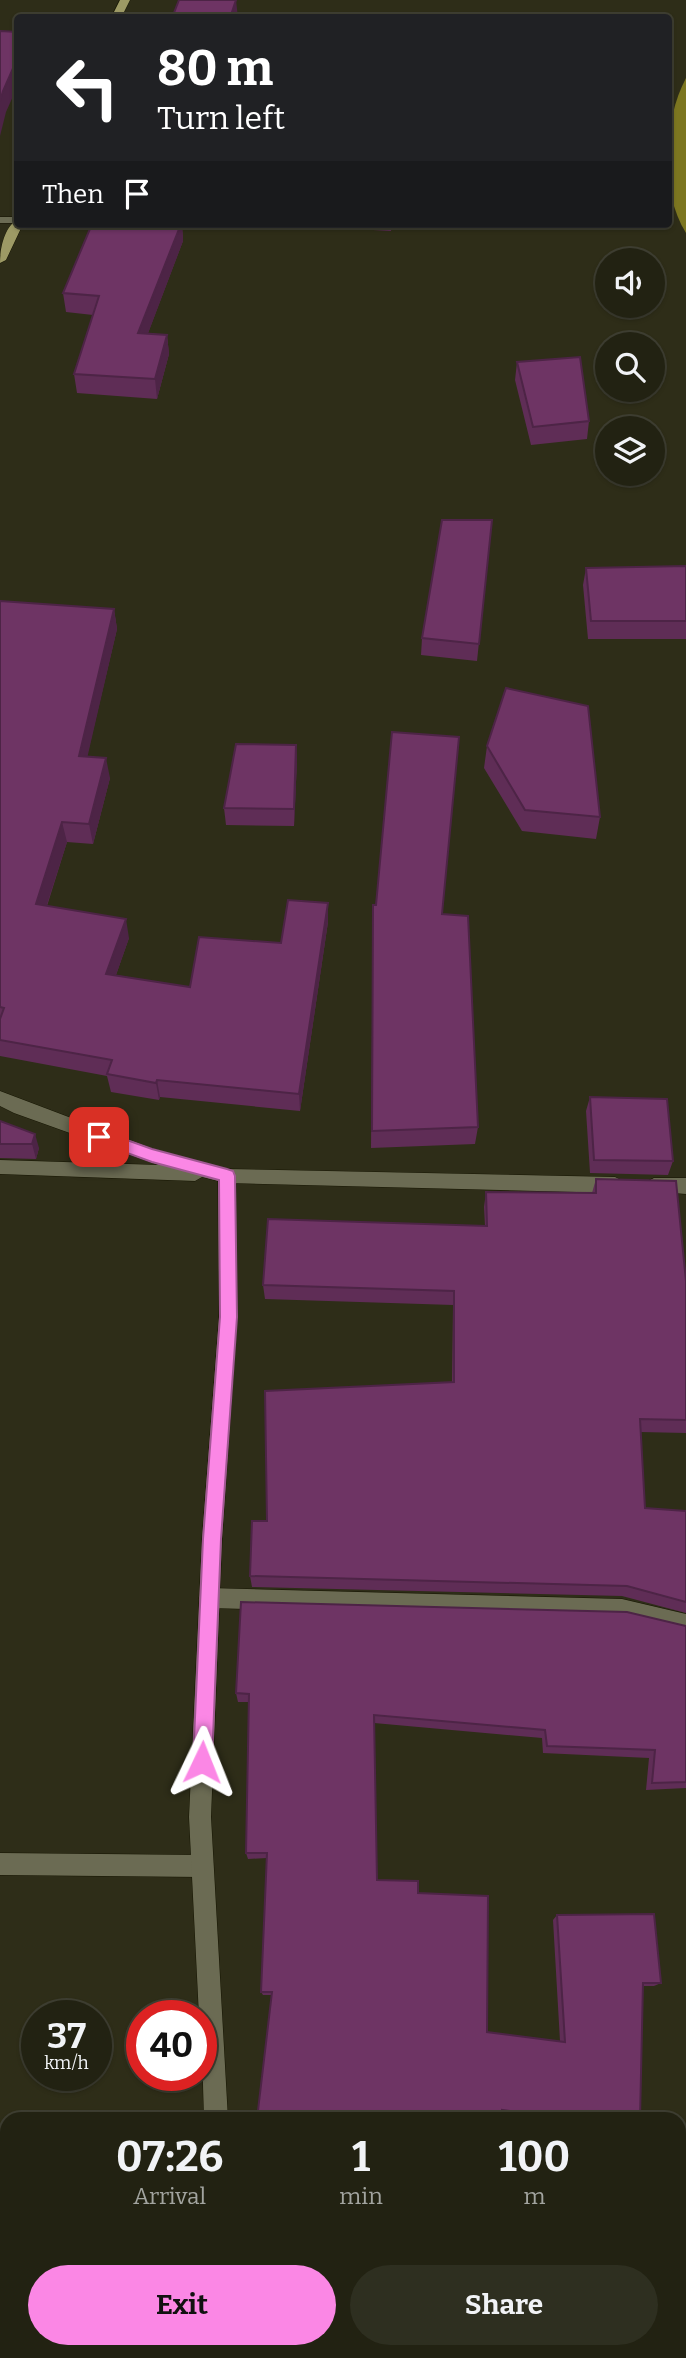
<!DOCTYPE html>
<html lang="en">
<head>
<meta charset="utf-8">
<style>
  body { margin:0; font-family:Bitter,serif; background:#2e2f20; color:#f1f3f6; height:100vh; display:flex; flex-direction:column; font-size:26px; white-space:nowrap }
  * { box-sizing:border-box; margin:0 }
  p { font-size:23px; color:#a2a49f }
  .icon { flex:none; width:38px; height:38px; fill:none; stroke:currentColor; stroke-width:2; stroke-linecap:round; stroke-linejoin:round }
  .map { position:relative; flex:1; overflow:hidden }
  .details { position:absolute; left:0px; top:2112px; width:686px; height:247px; display:flex; flex-direction:column; background:#222212; border-radius:21px 21px 0 0; box-shadow:0 2px 5px #0004,0 0 0 2px #3f3f32 }
  .details>* { flex:none }
  .guide { position:absolute; left:14px; top:14px; width:658px; height:214px; border-radius:7px; box-shadow:0 2px 5px #0004,0 0 0 2px #3f3f32; background:#202124; color:#fff; overflow:hidden }
  .controls { position:absolute; left:595px; top:248px; display:grid; gap:14px }
  .controls a { display:grid; place-items:center; width:70px; height:70px; border-radius:50%; background:#222212; box-shadow:0 2px 5px #0004,0 0 0 2px #3f3f32; font-size:35px }
  .speed { position:absolute; left:21px; top:2000px; display:flex; gap:14px; font-size:35px; font-weight:700; text-align:center }
  .speed>* { display:grid; place-content:center; width:91px; height:91px; border-radius:50%; background:#222212; box-shadow:0 2px 5px #0004,0 0 0 2px #3f3f32; line-height:1 }
  .speed small { font-size:18px; font-weight:400 }
  .speed .limit { border:10px solid #d22; background:#fff; color:#111 }
  .pin { position:absolute; display:grid; place-items:center; width:60px; height:60px; color:#fff; margin:-30px; border-radius:14px; box-shadow:0 4px 10px #0006 }
  .me { position:absolute; width:77px; margin:-38px; rotate:2deg; stroke-linejoin:round; filter:drop-shadow(0 0 5px #0008) }
  .turn { display:flex; align-items:center; gap:24px; height:147px; padding:0 28px; font-size:32px }
  .turn .icon { width:91px; height:91px; stroke-width:2.5 }
  .turn b { display:block; font-size:49px; line-height:60px }
  .then { display:flex; align-items:center; height:66px; padding:0 28px; background:#0003; gap:14px; font-size:26px }
  .eta { display:flex; justify-content:space-evenly; align-items:center; height:119px; text-align:center }
  .eta b { font-size:42px; font-weight:700; line-height:49px }
  .button { display:flex; gap:14px; margin-top:auto; padding:14px 28px }
  .button a { flex:1; height:80px; border-radius:42px; background:#fb87e5; color:#111; font-size:28px; font-weight:700; line-height:80px; text-align:center }
  .button a+a { background:#2e2f20; color:#f1f3f6 }
  .map>svg:first-child { display:block }
  .water { fill:#7c7620 }
  .lines { fill:none; stroke-linecap:round; stroke-linejoin:round }
  .minor-casing { stroke:#161502; stroke-width:1 }
  .tertiary-casing { stroke:#161502; stroke-width:1 }
  .primary-casing { stroke:#161502; stroke-width:1 }
  .minor { fill:#6b6b53; fill-rule:evenodd }
  .tertiary { fill:#6b6b53; fill-rule:evenodd }
  .primary { fill:#9d9a65; fill-rule:evenodd }
  .wall { fill:#5f2d56 }
  .shaded-wall { fill:#4d2446 }
  .building { fill:#6e3464; stroke:#4d2446; stroke-width:2 }
  .route { fill:#fb87e5; stroke:#a35895; stroke-width:2 }
</style>
</head>
<body>
<div class="map">
<svg width="686" height="2358" viewBox="0 0 686 2358">
  <rect width="100%" height="100%" fill="#2e2d18"/>
  <!-- water -->
  <path class="water" d="M686,78V233C660,192 663,121 686,78Z"/>
  <g class="lines">
    <!-- minor casing -->
    <g class="minor-casing">
      <path id="minor" d="M0,217H18V223H0Z
        M227,1169L615,1177L621,1180L624,1185L621,1190L615,1193L227,1183L221,1181L218,1176L221,1171Z
        M654,1178H686V1194L648,1191L645,1186L648,1181Z
        M209,1588L622,1599L686,1614V1634L622,1619L209,1608L202,1605L199,1598L202,1591Z
        M0,1853L202,1855L210,1858L213,1866L210,1874L202,1877L0,1875Z"/>
    </g>
    <!-- tertiary casing -->
    <g class="tertiary-casing">
      <path id="tertiary" d="M0,1091L153,1149L233,1171L236,1176L237,1317L222,1539L211,1817L228,2119H204L201,2016H199L189,1817L202,1539L219,1317L218,1181L202,1177L195,1181L0,1174V1160L159,1165L14,1113L0,1106Z
        M215,2352H241V2358H215Z"/>
    </g>
    <!-- primary casing -->
    <g class="primary-casing">
      <path id="primary" d="M120,0H130L121,18H111Z
        M18,219V224H23L6,260L0,263C0,249 4,227 18,219Z"/>
    </g>
    <!-- minor -->
    <use href="#minor" class="minor"/>
    <!-- tertiary -->
    <use href="#tertiary" class="tertiary"/>
    <!-- primary -->
    <use href="#primary" class="primary"/>
  </g>
  <!-- wall -->
  <path class="wall" d="M92,224H182L183,241L148,333L167,335L169,354L157,399L77,393L74,374L93,315L66,312L63,293Z
    M372,224H392L391,231L373,230Z
    M517,362L589,421L587,439L531,445L515,380Z
    M492,520L477,661L421,655L422,638Z
    M686,566V639H588L583,585L586,568Z
    M0,601L114,609L117,629L87,756L110,778L93,844L67,842L47,906L129,938L116,975L190,987L281,943L328,903V922L300,1111L160,1097L159,1100L111,1092L107,1076L0,1056Z
    M296,745L297,761L294,826L226,825L224,808Z
    M487,746L600,817L596,839L522,831L484,768Z
    M373,905L442,914L478,1127L475,1144L371,1148Z
    M590,1097L673,1161L668,1175L590,1173L586,1111Z
    M0,1121L39,1148L36,1159L0,1158Z
    M596,1179L686,1281V1433L640,1432L645,1508L686,1511V1613L622,1596L252,1587L250,1576L267,1521L452,1382L453,1305L265,1299L263,1285L485,1226L484,1207L486,1192L592,1193Z
    M686,1626V1788L646,1790L649,1758L543,1753L542,1738L374,1723L377,1880L418,1893L487,2032L560,2041L553,1920L557,1915L661,1983L654,1986H643L640,2119H562L502,2111L272,1995H263L261,1992L267,1858L248,1859L246,1853L249,1702H238L236,1693Z
    M501,2352H592V2358H500Z"/>
  <!-- shaded-wall -->
  <path class="shaded-wall" d="M236,0L238,18H230Z
    M18,57V85L6,112L0,136V101L3,91Z
    M181,224H182L183,241L141,352L138,333Z
    M167,335L169,354L157,399L155,379Z
    M114,609L117,629L83,776L79,756Z
    M296,745L297,761L294,826V809Z
    M106,758L110,778L93,844L89,824Z
    M62,822L67,842L41,923L36,904Z
    M328,903V922L300,1111L299,1094Z
    M126,919L129,938L110,992L106,974Z
    M157,1080L160,1097L159,1100L156,1083Z
    M35,1134L39,1148L36,1159L32,1144Z"/>
  <!-- building -->
  <path class="building" d="M179,0H236L230,18H172Z
    M0,31L18,32V57L3,91L0,101Z
    M92,224H181L138,333L167,335L155,379L74,374L99,296L63,293Z
    M580,357L589,421L533,427L517,362Z
    M442,520H492L479,644L422,638Z
    M686,566V621H591L586,568Z
    M0,601L114,609L79,756L106,758L89,824L62,822L36,904L126,919L106,974L190,987L199,937L281,943L288,900L328,903L299,1094L157,1080L156,1083L107,1074L112,1060L0,1040V1019L4,1008L0,1007Z
    M506,688L588,706L600,817L525,810L487,746Z
    M392,732L459,737L442,914L468,916L478,1127L372,1131L373,905H376Z
    M236,744L296,745L294,809L224,808Z
    M590,1097L667,1099L673,1161L594,1160Z
    M0,1121L35,1134L32,1144H0Z
    M596,1179L676,1181L686,1281V1420L640,1419L645,1508L686,1511V1602L627,1586L250,1576L252,1521H267L265,1391L454,1382V1291L263,1285L268,1219L487,1226L486,1192L596,1193Z
    M241,1602L627,1612L686,1626V1782L652,1783L655,1750L547,1746L545,1730L374,1715L377,1880L418,1881V1893L488,1896L487,2032L565,2042L557,1915L654,1914L661,1983H643L640,2119H570L502,2110V2119H257L272,1992H261L267,1853H246L249,1694L236,1693Z
    M505,2352H592V2358H504Z"/>
  <!-- route -->
  <path class="route" d="M99,1130L152,1149L227,1169L233,1171L235,1176L237,1317L221,1539L212,1762L209,1769L202,1772L195,1769L193,1762L203,1539L220,1317L219,1180L152,1162L94,1141L91,1137Z"/>
</svg>
<div class="controls">
<a><svg class="icon" aria-label="sound" viewBox="0 0 24 24"><path d="M4 9h4l5-4v14l-5-4H4zM17 9q2 3 0 6"/></svg></a>
<a><svg class="icon" aria-label="search" viewBox="0 0 24 24"><circle cx="10" cy="10" r="6"/><path d="M15 15l6 6"/></svg></a>
<a><svg class="icon" aria-label="layers" viewBox="0 0 24 24"><path d="M12 4l9 5-9 5-9-5zM3 14l9 5 9-5"/></svg></a>
</div>
<div class="speed"><div>37<small>km/h</small></div><div class="limit">40</div></div>
<div class="pin" style="left:99px;top:1137px;background:#d93025"><svg class="icon" aria-label="arrive" viewBox="0 0 24 24"><path d="M6 21V4h12l-3 4 3 4H6"/></svg></div>
<svg class="me" style="left:202px;top:1762px" viewBox="-20 -20 40 40"><path d="M0-17L14 15 0 8-14 15z" fill="#fb87e5" stroke="#fff" stroke-width="4"/></svg>
<div class="guide">
<div class="turn"><svg class="icon" aria-label="left" viewBox="0 0 24 24"><path d="M17 20v-9H6M10 6l-5 5 5 5"/></svg><div><b>80 m</b>Turn left</div></div>
<div class="then">Then<svg class="icon" aria-label="arrive" viewBox="0 0 24 24"><path d="M6 21V4h12l-3 4 3 4H6"/></svg></div>
</div>
<section class="details">
<div class="eta">
<div><b>07:26</b><p>Arrival</p></div>
<div><b>1</b><p>min</p></div>
<div><b>100</b><p>m</p></div>
</div>
<div class="button"><a>Exit</a><a>Share</a></div>
</section>
</div>
</body>
</html>
